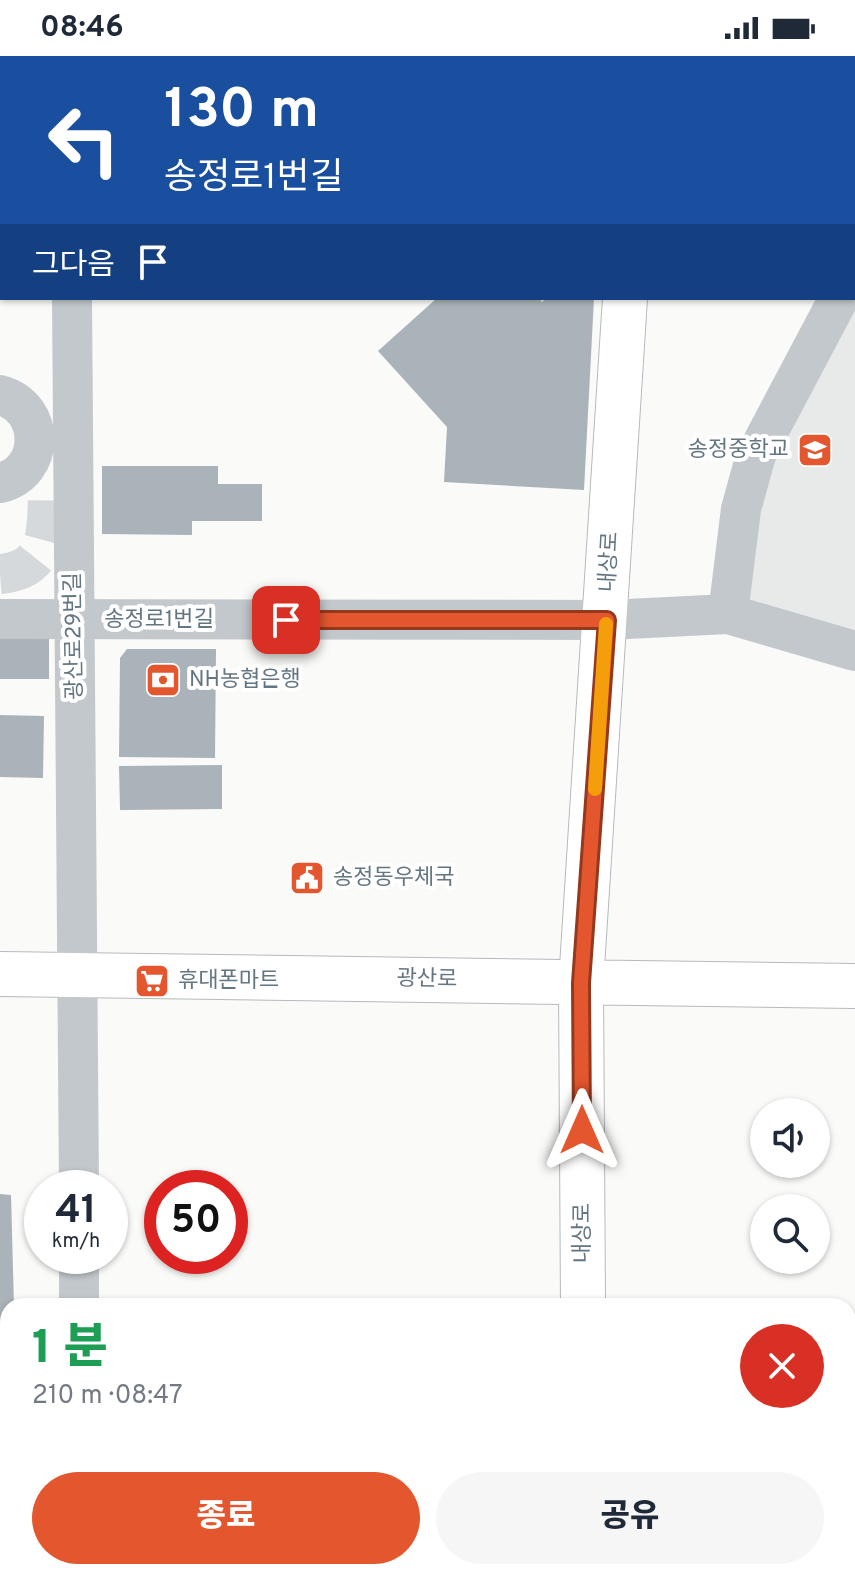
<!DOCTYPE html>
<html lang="ko">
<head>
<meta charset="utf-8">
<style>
  body { margin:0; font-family:Overpass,"Noto Sans KR",sans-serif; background:#f6f6f7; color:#1f2937; height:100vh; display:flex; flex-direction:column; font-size:30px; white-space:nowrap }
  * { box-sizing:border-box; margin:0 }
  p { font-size:26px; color:#747a83 }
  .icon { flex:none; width:44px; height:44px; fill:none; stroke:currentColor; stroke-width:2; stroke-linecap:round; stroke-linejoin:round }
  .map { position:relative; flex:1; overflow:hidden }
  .drawer { position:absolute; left:0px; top:1242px; width:856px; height:282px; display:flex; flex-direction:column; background:#fff; border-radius:24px 24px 0 0; box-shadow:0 2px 6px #0004 }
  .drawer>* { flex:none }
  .top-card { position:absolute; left:0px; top:0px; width:856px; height:244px; box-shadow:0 2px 6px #0004; background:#1a4fa0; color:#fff; overflow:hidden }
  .fabs { position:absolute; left:750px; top:1042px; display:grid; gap:16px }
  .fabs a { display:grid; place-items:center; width:80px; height:80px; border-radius:50%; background:#fff; box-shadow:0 2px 6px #0004; font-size:40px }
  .speed { position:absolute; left:24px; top:1114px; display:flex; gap:16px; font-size:40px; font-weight:700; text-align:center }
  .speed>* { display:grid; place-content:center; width:104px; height:104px; border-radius:50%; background:#fff; box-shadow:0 2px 6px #0004; line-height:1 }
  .speed small { font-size:20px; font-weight:400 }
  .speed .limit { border:12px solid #d22; background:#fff; color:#111 }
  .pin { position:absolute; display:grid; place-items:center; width:68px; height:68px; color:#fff; margin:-34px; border-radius:16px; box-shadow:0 4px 12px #0006 }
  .me { position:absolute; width:88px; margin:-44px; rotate:0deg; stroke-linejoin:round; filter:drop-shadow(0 0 6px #0008) }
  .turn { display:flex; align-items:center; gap:28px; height:168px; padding:0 32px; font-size:36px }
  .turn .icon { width:104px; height:104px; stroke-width:2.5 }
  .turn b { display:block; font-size:56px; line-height:68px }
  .then { display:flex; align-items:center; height:76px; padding:0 32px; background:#0003; gap:16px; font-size:30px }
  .round { display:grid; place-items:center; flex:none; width:84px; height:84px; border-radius:42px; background:#f6f6f7 }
  .summary { display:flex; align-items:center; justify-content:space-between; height:136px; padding:0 32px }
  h1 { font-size:48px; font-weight:800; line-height:60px; color:#1e9e55 }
  .primary-button { display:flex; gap:16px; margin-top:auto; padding:16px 32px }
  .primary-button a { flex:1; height:92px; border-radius:48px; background:#e4572e; color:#fff; font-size:32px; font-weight:800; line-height:92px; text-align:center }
  .primary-button a+a { background:#f6f6f7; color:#1f2937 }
  .status { display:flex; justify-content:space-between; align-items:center; height:56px; padding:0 40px; background:#fff; direction:ltr }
  .status svg { height:22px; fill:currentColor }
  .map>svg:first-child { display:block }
  .built { fill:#e8e9e9 }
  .building { fill:#aab3b9 }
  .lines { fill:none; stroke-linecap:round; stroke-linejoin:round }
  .minor-tunnel { stroke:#d5d9db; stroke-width:40; stroke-dasharray:40 20; stroke-linecap:butt }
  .major-casing { stroke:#b5babe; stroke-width:46 }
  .minor { stroke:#c3c8cc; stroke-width:40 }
  .major { stroke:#fff; stroke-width:44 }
  .route-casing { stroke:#94391e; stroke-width:20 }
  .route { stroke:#e4572e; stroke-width:14 }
  .slow { stroke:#f59e0b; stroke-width:14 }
  .labels { text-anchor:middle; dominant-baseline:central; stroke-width:8; stroke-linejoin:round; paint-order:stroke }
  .poi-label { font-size:22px; fill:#657683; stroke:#fff; text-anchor:start }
  .street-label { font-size:22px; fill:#657683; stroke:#fff }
</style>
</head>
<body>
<div class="status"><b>08:46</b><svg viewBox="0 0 49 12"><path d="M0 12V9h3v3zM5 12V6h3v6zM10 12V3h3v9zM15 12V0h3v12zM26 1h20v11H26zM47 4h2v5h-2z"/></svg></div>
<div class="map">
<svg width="855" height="1523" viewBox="0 0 855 1523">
  <rect width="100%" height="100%" fill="#fafaf8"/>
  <!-- built -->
  <path class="built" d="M855,244V578L743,546L760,424Z"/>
  <!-- building -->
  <path class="building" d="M437,242H539L542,246L546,242H594L584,434L444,426L447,371L378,295Z
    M102,410H218V428H262V465H192V479L102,478Z
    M0,576H49V623H0Z
    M127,593H216L215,702L119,701L120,602Z
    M0,659L44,660L43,722L0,721Z
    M222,709V753L120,754L119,710Z
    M0,1138L11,1139L14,1250H8V1262H0Z"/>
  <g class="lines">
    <!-- minor-tunnel -->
    <path class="minor-tunnel" d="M0,518C52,514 47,470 48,428"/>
    <!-- major casing -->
    <g class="major-casing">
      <path id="major" d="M623,0L624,2
        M107,2L114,0
        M0,38L2,37
        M0,918L855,930
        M583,1250L581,927L625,242
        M619,1516L620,1523"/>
    </g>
    <!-- minor -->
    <path class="minor" d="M74,2L75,0
      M854,213L855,211
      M72,242L79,1132
      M0,339C46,351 46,416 0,427
      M728,558L741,453L756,399L839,242
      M0,563L607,564L728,558L855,595
      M79,1200V1250
      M0,1281H8
      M848,1290H855
      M188,1516L189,1523
      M475,1516L484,1523
      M76,1523V1516
      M426,1523L432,1516
      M585,1523L588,1516"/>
    <!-- major -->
    <use href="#major" class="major"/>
  </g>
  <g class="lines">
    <!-- route casing -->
    <g class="route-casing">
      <path id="route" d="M286,564H607L581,927L582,1074"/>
    </g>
    <!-- route -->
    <use href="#route" class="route"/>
    <!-- slow -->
    <path class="slow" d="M595,733L606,568"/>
  </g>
  <!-- icons -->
  <defs>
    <g id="school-square" transform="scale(1.8)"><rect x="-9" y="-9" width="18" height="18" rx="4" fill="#e4572e" stroke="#fff"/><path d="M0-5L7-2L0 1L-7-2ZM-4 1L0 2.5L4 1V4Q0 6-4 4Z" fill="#fff"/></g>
    <g id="bank-square" transform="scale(1.8)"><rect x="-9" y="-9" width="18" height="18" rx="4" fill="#e4572e" stroke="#fff"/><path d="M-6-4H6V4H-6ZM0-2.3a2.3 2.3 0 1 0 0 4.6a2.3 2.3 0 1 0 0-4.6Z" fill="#fff"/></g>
    <g id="civic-square" transform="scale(1.8)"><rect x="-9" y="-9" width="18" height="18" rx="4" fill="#e4572e" stroke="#fff"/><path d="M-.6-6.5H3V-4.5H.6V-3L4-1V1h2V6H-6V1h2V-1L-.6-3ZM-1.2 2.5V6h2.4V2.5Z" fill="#fff"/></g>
    <g id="supermarket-square" transform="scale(1.8)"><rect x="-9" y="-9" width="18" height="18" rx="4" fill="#e4572e" stroke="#fff"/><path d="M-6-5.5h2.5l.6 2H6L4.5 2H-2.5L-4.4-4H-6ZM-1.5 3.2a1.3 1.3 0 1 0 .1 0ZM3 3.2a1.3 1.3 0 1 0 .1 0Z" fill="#fff"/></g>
  </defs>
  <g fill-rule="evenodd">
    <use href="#school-square" x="815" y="394"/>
    <use href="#bank-square" x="163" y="624"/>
    <use href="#civic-square" x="307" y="822"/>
    <use href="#supermarket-square" x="152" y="925"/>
  </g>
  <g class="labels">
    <!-- poi labels -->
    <g class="poi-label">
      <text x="789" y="394" text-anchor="end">송정중학교</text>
      <text x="189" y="624">NH농협은행</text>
      <text x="333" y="822">송정동우체국</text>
      <text x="178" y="925">휴대폰마트</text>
    </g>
    <!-- street labels -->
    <g class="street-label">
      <text transform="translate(610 506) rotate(-87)">내상로</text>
      <text x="159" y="564">송정로1번길</text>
      <text transform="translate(75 580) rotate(-91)">광산로29번길</text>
      <text transform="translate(427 924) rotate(1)">광산로</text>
      <text transform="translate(583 1177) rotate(-90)">내상로</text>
    </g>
  </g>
</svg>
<div class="fabs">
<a><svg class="icon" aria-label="sound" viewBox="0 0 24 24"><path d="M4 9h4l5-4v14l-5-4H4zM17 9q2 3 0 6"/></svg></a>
<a><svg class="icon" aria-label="search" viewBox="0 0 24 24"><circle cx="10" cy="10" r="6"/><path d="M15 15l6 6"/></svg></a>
</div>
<div class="speed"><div>41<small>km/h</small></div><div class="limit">50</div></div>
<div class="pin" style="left:286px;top:564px;background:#d93025"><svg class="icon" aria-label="arrive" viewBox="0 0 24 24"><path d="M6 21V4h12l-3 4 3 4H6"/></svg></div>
<svg class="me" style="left:582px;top:1074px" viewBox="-20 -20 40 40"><path d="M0-17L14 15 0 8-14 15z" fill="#e4572e" stroke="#fff" stroke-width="4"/></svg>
<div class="top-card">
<div class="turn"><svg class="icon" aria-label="left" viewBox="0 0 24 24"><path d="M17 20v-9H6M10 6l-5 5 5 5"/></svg><div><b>130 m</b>송정로1번길</div></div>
<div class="then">그다음<svg class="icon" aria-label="arrive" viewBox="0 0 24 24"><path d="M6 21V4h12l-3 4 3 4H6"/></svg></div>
</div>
<section class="drawer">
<div class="summary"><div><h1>1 분</h1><p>210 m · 08:47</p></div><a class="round" style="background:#d93025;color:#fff"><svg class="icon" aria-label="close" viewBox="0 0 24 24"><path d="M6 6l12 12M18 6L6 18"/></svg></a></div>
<div class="primary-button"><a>종료</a><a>공유</a></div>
</section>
</div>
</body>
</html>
